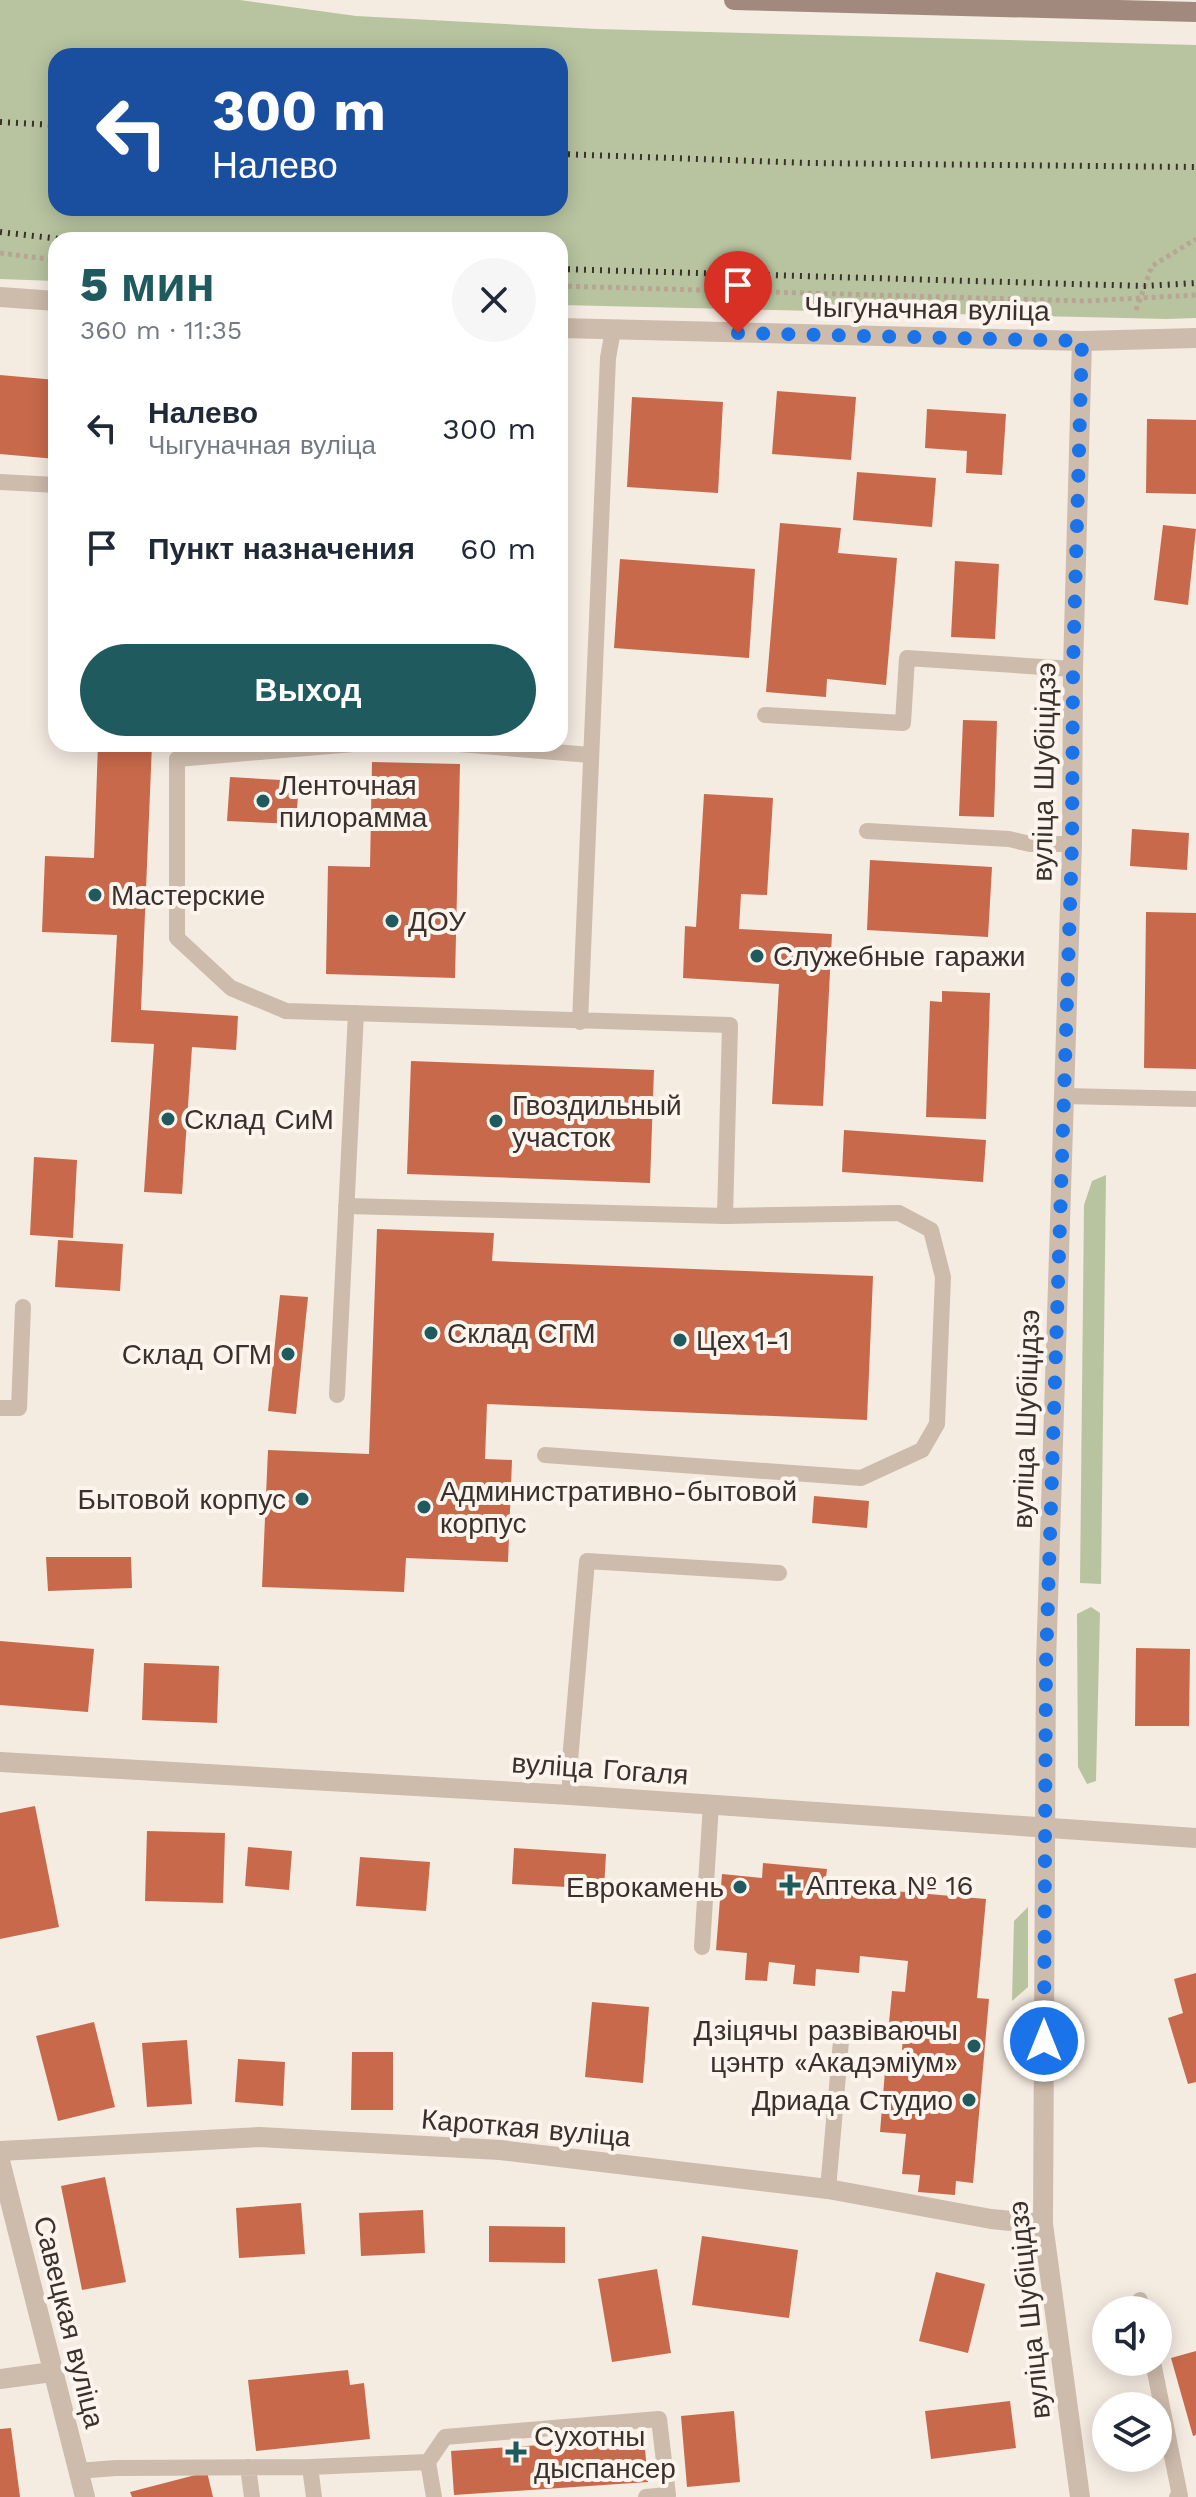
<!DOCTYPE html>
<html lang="ru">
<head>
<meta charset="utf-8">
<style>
  body { margin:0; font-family:"Work Sans",sans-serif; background:#f6f6f7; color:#1f2937; height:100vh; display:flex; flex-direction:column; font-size:30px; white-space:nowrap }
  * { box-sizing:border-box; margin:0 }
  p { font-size:26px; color:#747a83 }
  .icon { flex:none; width:44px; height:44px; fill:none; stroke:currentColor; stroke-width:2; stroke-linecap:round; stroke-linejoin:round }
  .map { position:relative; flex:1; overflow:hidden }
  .sheet { position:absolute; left:48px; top:232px; width:520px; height:520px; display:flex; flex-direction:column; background:#fff; border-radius:24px; box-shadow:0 4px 20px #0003 }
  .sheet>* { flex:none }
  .banner { position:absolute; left:48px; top:48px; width:520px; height:168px; border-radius:24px; box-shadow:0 4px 20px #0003; background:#1a4fa0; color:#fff; overflow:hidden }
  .tools { position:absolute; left:1092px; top:2296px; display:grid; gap:16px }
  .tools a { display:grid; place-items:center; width:80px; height:80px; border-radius:50%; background:#fff; box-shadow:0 4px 20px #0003; font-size:40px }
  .pin { position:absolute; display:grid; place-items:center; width:68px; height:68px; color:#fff; margin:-82px -34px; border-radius:50% 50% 50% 0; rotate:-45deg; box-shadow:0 0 8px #0007 }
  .pin .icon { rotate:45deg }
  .me { position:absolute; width:88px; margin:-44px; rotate:0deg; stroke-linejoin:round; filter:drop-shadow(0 0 6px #0008) }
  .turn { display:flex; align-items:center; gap:28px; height:168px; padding:0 32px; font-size:36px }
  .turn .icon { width:104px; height:104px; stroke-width:2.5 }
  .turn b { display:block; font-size:56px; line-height:68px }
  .round { display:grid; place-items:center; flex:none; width:84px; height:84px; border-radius:42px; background:#f6f6f7 }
  .headline { display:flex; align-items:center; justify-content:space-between; height:136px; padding:0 32px }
  h1 { font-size:48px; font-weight:800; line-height:60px; color:#1f5a5e }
  .primary-button { display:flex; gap:16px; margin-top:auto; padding:16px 32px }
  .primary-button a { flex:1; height:92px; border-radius:48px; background:#1f5a5e; color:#fff; font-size:32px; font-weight:800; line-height:92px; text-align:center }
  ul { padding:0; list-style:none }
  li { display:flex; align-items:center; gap:24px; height:120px; padding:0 32px }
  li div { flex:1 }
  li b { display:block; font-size:30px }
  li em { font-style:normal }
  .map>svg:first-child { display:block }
  .green { fill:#b8c4a0; fill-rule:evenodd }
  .building { fill:#c8694b }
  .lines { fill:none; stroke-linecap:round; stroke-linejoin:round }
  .path { stroke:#b9a596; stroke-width:5; stroke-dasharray:4 4; stroke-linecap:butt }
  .service { stroke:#cdbbac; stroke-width:16 }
  .minor { stroke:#cdbbac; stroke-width:20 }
  .tertiary { stroke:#cdbbac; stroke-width:20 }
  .secondary { stroke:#a18a7d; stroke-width:20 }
  .rail { stroke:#3b302b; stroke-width:6; stroke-dasharray:2 6; stroke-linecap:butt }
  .route { stroke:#1a73e8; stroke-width:14; stroke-dasharray:0 25.2 }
  .poi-dot { fill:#1f5a5e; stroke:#fbf5ee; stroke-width:3 }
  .labels { text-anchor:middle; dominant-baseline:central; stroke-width:8; stroke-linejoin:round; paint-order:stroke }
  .street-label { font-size:28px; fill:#3b302b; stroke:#fbf5ee }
  .poi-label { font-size:28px; fill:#3b302b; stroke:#fbf5ee; text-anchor:start }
</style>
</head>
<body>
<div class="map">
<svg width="1196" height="2497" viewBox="0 0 1196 2497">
  <rect width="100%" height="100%" fill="#f4ebe1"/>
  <!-- green -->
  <path class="green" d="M0,0H240L356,16L596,29L1196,45V318L1167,319L560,305V240H56V281L0,279ZM560,56V208H56V56Z
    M1106,1175L1101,1584L1080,1583L1084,1205L1092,1181Z
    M1091,1607L1100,1613L1096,1781L1087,1784L1078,1767L1077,1614Z
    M1028,1907V1987L1012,2001L1014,1921Z"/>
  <!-- building -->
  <path class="building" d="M0,375L56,380V459L0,454Z
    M777,391L856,397L851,460L772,454Z
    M632,397L723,402L718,493L627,487Z
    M560,402H568L563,486L560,485Z
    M927,409L1006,414L1002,475L966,473L967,451L925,448Z
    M1147,419L1196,420V494L1146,493Z
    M857,472L936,478L932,527L853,520Z
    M780,523L841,528L838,553L897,558L886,685L827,679L826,697L766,692Z
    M1163,525L1196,529L1188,605L1154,600Z
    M620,559L755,569L749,658L614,648Z
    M955,561L999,564L995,639L951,637Z
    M963,720L997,721L994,817L959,816Z
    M98,744H152L141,1010L238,1016L236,1050L192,1047L182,1194L144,1192L154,1044L111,1042L117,935L42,932L45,856L94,858Z
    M372,762L460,764L455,978L326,974L328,866L370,867Z
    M230,777L299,781L296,824L227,821Z
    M704,794L773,798L767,895L741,894L739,929L832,934L823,1106L772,1104L779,984L683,978L685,926L696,927Z
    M1132,829L1189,833L1187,870L1130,866Z
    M870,860L992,867L988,937L867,930Z
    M1146,912L1196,913V1069L1144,1068Z
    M942,991L990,993L986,1119L926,1117L930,1001L942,1002Z
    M411,1061L654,1070L650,1183L407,1174Z
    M844,1130L986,1140L983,1182L842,1172Z
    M34,1157L77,1160L73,1238L30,1235Z
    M377,1229L494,1233L492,1261L873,1276L867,1420L487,1404L485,1459L512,1460L508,1562L406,1558L404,1592L262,1587L268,1450L369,1454Z
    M58,1240L123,1244L120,1291L55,1287Z
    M280,1295L308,1297L296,1414L268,1411Z
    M814,1496L869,1501L867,1528L812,1523Z
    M46,1557H131L132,1588L48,1591Z
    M0,1641L94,1649L88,1712L0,1705Z
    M1136,1648L1190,1649L1189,1726H1135Z
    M144,1663L219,1666L217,1723L142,1720Z
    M35,1806L59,1927L0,1939V1813Z
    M147,1831L225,1833L223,1903L145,1901Z
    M248,1847L292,1851L289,1890L245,1886Z
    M514,1848L606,1854L604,1889L512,1884Z
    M360,1857L430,1862L426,1911L356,1906Z
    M763,1863L827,1869L825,1885L986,1899L977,1998L989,1999L973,2183L956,2181L955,2195L918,2192L920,2175L902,2174L906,2134L880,2132L885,2071L907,2072L909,2051L902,2050L904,2024L889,2023L892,1991L905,1992L908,1961L860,1956L859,1973L816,1969L815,1986L793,1984L795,1965L769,1962L767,1981L745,1980L747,1953L716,1950L722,1874L762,1878Z
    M1196,1973V2082L1188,2084L1168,2018L1183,2013L1174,1979Z
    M592,2002L649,2007L643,2083L585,2077Z
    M94,2022L115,2107L58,2121L36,2036Z
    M187,2040L192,2104L147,2107L142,2043Z
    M352,2052H393V2110H351Z
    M238,2059L285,2062L283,2106L235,2102Z
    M105,2177L126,2282L82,2290L61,2186Z
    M301,2203L305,2254L239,2258L236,2208Z
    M423,2210L425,2253L361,2256L359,2213Z
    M489,2226L565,2227V2263L489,2262Z
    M702,2236L798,2250L789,2318L692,2305Z
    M657,2269L671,2353L612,2362L598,2279Z
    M936,2272L985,2284L968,2353L919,2341Z
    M1196,2351V2435L1193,2436L1171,2358Z
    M348,2370L350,2385L364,2383L370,2439L256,2451L248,2380Z
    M1010,2401L1016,2448L931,2459L925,2411Z
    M734,2411L740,2482L687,2487L681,2416Z
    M11,2428L20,2497H0V2429Z
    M644,2438L648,2482L454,2495L451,2451Z
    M207,2472L213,2497H132L130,2492Z"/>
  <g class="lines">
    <!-- path -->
    <path class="path" d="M0,253L56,260
      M560,286L1085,301L1196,295
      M1136,310L1152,266L1196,239"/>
    <!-- service -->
    <path class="service" d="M0,482L56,485
      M765,715L903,723L907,658L1073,669
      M354,744L177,759V938L231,988L286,1011L730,1025L725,1216
      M459,744L590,755
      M867,831L1009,839L1030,844H1072
      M580,1022L608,358L613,330
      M1064,1096L1196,1099
      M346,1206L725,1216L899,1213L931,1230L943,1277L937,1424L922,1450L861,1478L545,1455
      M337,1395L356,1013
      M0,1408H19L23,1307
      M570,1795V1761L587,1561L779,1573
      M702,1947L711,1804
      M828,2189L841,2041
      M1140,2300L1142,2310
      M1153,2362L1180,2496L1177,2497
      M248,2467L252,2497
      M310,2467L314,2497
      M77,2471L116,2468L310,2467L428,2462
      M434,2497L428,2462L445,2437L659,2419L668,2495L646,2497"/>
    <!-- minor -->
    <path class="minor" d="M0,297L56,301
      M560,328L1082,341L1196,338
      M0,2151L259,2137L500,2150L828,2189L991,2219L1043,2224
      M0,2379L52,2372
      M1080,2497L1043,2224L1046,1663L1072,844L1073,669L1082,341"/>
    <!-- tertiary -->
    <path class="tertiary" d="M0,1762L570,1795L1196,1838
      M0,2161L85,2497"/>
    <!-- secondary -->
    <path class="secondary" d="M734,0L1196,12"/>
    <!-- rail -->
    <path class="rail" d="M0,122L56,125
      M560,154L810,163L1196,167
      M0,232L69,240
      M560,269L1144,286L1196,283"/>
  </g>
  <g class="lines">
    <!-- route -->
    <path class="route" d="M738,333L1082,341L1073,669L1072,844L1046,1663L1044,2041"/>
  </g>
  <!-- markers -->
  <g class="poi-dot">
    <circle cx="263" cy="801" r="8"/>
    <circle cx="95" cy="895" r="8"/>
    <circle cx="392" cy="921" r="8"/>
    <circle cx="757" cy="956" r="8"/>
    <circle cx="168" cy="1119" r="8"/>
    <circle cx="496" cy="1121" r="8"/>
    <circle cx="431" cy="1333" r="8"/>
    <circle cx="680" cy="1340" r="8"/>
    <circle cx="288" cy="1354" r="8"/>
    <circle cx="302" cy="1499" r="8"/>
    <circle cx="424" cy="1507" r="8"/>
    <path d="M786 1873h8v8h8v8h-8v8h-8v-8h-8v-8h8z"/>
    <circle cx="740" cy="1887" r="8"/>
    <circle cx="974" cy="2046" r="8"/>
    <circle cx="969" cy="2100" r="8"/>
    <path d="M512 2440h8v8h8v8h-8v8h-8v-8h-8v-8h8z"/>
  </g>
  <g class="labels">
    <!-- street labels -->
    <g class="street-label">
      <text transform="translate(927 309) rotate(1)">Чыгуначная вуліца</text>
      <text transform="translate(1044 772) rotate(-89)">вуліца Шубіцідзэ</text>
      <text transform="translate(1026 1419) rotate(-88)">вуліца Шубіцідзэ</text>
      <text transform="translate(600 1769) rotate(4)">вуліца Гогаля</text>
      <text transform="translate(526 2128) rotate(5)">Кароткая вуліца</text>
      <text transform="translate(1029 2310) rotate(-96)">вуліца Шубіцідзэ</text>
      <text transform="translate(69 2322) rotate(76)">Савецкая вуліца</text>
    </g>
    <!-- poi labels -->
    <g class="poi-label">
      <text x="279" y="785">Ленточная<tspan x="279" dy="32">пилорамма</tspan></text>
      <text x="111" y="895">Мастерские</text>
      <text x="408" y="921">ДОУ</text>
      <text x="773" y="956">Служебные гаражи</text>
      <text x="512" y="1105">Гвоздильный<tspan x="512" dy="32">участок</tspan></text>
      <text x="184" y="1119">Склад СиМ</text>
      <text x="447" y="1333">Склад СГМ</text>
      <text x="696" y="1340">Цех 1-1</text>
      <text x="272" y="1354" text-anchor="end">Склад ОГМ</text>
      <text x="440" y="1491">Административно-бытовой<tspan x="440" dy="32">корпус</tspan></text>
      <text x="286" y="1499" text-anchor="end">Бытовой корпус</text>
      <text x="806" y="1885">Аптека № 16</text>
      <text x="724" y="1887" text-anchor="end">Еврокамень</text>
      <text x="958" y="2030" text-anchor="end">Дзіцячы развіваючы<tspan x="958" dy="32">цэнтр «Акадэміум»</tspan></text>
      <text x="953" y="2100" text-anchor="end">Дриада Студио</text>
      <text x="534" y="2436">Сухотны<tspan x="534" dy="32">дыспансер</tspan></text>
    </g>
  </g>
</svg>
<div class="tools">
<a><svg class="icon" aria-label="sound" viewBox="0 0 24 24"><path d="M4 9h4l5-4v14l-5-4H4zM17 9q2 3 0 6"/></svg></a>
<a><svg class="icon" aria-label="layers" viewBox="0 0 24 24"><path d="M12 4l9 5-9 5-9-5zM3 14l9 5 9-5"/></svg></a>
</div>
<div class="pin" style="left:738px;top:333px;background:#d93025"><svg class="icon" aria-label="arrive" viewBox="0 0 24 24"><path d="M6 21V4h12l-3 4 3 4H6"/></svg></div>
<svg class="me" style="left:1044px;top:2041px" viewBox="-20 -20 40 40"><circle r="17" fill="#1a73e8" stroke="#fff" stroke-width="3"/><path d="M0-11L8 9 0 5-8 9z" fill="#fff"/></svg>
<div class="banner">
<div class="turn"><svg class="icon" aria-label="left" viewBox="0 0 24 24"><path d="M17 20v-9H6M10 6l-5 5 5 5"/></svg><div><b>300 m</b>Налево</div></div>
</div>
<section class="sheet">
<div class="headline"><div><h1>5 мин</h1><p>360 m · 11:35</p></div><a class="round"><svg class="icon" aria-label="close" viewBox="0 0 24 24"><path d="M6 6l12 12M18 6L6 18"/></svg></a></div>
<ul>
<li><svg class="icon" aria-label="left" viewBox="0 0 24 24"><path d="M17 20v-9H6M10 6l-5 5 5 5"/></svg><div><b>Налево</b><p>Чыгуначная вуліца</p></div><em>300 m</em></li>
<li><svg class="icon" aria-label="arrive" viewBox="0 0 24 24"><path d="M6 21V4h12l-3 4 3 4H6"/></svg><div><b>Пункт назначения</b></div><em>60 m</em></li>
</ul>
<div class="primary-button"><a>Выход</a></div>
</section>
</div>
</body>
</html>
